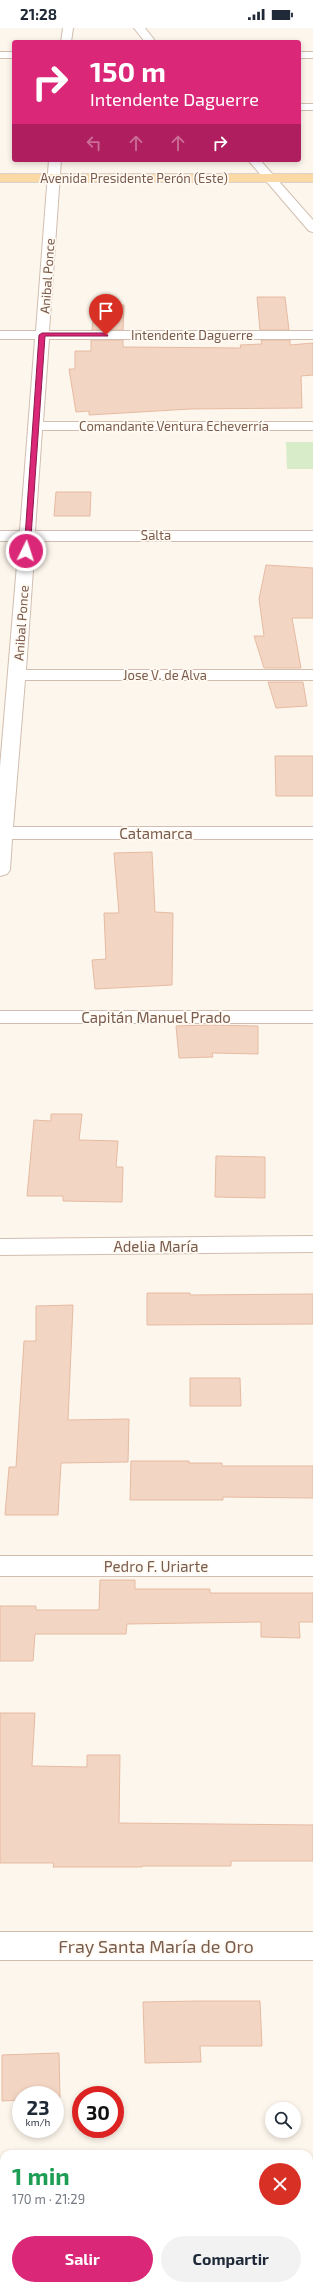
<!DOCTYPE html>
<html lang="es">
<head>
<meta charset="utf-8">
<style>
  body { margin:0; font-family:"Exo 2",sans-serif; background:#f2f2f3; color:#1f2937; height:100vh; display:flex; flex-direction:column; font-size:15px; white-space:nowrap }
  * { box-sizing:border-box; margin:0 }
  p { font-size:13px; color:#747a83 }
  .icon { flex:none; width:22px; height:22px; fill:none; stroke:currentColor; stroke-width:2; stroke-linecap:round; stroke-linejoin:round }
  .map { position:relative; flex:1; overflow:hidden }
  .side { position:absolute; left:0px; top:2122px; width:313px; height:140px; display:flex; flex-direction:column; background:#fff; border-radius:12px 12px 0 0; box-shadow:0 2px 6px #0003 }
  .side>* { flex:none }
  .banner { position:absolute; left:12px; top:12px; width:289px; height:122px; border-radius:4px; box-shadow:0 2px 6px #0003; background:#db2777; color:#fff; overflow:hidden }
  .tools { position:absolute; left:265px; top:2074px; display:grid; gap:8px }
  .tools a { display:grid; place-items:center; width:36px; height:36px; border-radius:50%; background:#fff; box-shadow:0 2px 6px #0003; font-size:20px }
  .speed { position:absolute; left:12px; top:2058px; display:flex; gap:8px; font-size:20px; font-weight:700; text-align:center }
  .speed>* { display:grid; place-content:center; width:52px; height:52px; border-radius:50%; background:#fff; box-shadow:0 2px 6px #0003; line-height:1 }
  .speed small { font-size:10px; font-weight:400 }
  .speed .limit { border:6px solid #d22; background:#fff; color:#111 }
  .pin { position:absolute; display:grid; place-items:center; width:34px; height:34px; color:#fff; margin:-41px -17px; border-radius:50% 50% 50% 0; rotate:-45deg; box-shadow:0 0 4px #0007 }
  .pin .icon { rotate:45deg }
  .me { position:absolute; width:44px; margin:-22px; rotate:4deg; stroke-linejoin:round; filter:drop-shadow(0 0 3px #0008) }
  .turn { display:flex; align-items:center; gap:14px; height:84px; padding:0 12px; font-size:18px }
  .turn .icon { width:52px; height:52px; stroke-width:2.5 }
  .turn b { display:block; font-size:28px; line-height:34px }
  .lanes { display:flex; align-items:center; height:38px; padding:0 12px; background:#0003; justify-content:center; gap:20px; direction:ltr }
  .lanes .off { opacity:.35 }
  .round { display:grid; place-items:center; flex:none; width:42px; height:42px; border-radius:21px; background:#f2f2f3 }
  .overview { display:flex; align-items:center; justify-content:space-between; height:68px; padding:0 12px }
  h1 { font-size:24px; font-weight:700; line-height:30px; color:#1e9e55 }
  .primary-button { display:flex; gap:8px; margin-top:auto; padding:8px 12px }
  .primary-button a { flex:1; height:46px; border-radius:24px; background:#db2777; color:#fff; font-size:16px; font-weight:700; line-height:46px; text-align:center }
  .primary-button a+a { background:#f2f2f3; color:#1f2937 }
  .status { display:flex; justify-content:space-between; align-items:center; height:28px; padding:0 20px; background:#fff; direction:ltr }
  .status svg { height:11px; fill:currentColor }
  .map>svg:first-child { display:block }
  .green { fill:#d8ecc9 }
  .building { fill:#f3d5c3; stroke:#e6bba3 }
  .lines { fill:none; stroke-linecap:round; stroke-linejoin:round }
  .minor-casing { stroke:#d1beb0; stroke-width:2 }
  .major-casing { stroke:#dad1cd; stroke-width:2 }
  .minor { fill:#fff; fill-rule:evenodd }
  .major { fill:#fbd9a5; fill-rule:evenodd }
  .route { fill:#db2777; stroke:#8e194d }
  .labels { text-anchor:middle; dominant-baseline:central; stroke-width:3.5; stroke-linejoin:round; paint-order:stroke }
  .far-street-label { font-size:13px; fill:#7a5c4d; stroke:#fffaf3 }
  .street-label { font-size:15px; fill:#7a5c4d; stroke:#fffaf3 }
  .near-street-label { font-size:18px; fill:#7a5c4d; stroke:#fffaf3 }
</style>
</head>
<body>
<div class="status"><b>21:28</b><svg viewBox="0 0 49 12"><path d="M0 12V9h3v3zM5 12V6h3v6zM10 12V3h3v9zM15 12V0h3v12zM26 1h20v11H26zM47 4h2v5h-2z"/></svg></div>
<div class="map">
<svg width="313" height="2262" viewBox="0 0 313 2262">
  <rect width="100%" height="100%" fill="#fdf6ec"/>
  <!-- green -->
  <path class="green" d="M286,414H313V441H287Z"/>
  <!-- building -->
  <path class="building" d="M257,269H285L289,302H260Z
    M94,276L124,277L123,302H92Z
    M91,312H123V319L241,320L240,317L262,316L261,312H290V317L313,315V347L301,348L302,380L190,381L89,387V383L76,384L69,341H75V323H91Z
    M56,464H91L90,488H54Z
    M266,537L313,540V590H292L301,640H264L254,608H264L259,571Z
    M268,654H303L307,678L276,680Z
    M275,728H313V768H276Z
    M152,824L155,884L173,885L172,957L95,961L92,932L106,931L104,885H119L114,825Z
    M209,997L258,998V1026L212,1025L213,1029L179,1030L176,998Z
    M51,1086H82L79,1112L118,1113L116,1139H123L122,1174L63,1173V1168H27L34,1092L51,1093Z
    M216,1128L265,1129V1170L215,1169Z
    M147,1265H190V1267L313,1266V1296L147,1297Z
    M73,1277L68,1392L129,1391L128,1434L61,1435L58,1487H5L9,1439H16L24,1313H36V1278Z
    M190,1350H240L241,1378H190Z
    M131,1433H189V1435H222V1438H313V1470L223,1469V1472H130Z
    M100,1552H135V1561H210V1565H313V1594H299L300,1610L261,1609V1594L127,1596L126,1606H35L33,1633H0V1578H36V1582H99Z
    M0,1685H35L32,1738L87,1739V1727H120L119,1795L313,1797V1833H231V1838H142V1839H53L54,1835H0Z
    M198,1973H260L262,2018H200L201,2034L145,2035L143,1974Z
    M59,2025L60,2070H55V2067H21V2072L2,2073V2027Z"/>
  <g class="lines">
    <!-- minor casing -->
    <g class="minor-casing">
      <path id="minor" d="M63,0H73L71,14H61Z
        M134,0H145L156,14H145Z
        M0,24H14V30H0Z
        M299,24H313V30H299Z
        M299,76H313V82H299Z
        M49,132H61L49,303H313V311H49L43,394H313V402H42L35,503H313V513H35L26,642H313V652H25L13,799H313V811H12L10,842L7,846L0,848V739L19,513H0V503H20L35,311H0V303H36Z
        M248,132H260L313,192V204L309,203Z
        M0,983H313V995H0Z
        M313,1208V1224L0,1227V1211Z
        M0,1528H313V1548H0Z
        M0,1904H313V1932H0Z"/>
    </g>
    <!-- major casing -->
    <g class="major-casing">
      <path id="major" d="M0,146H313V154H0Z"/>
    </g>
    <!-- minor -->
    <use href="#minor" class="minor"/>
    <!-- major -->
    <use href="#major" class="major"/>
  </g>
  <!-- route -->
  <path class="route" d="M106,305L108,308H45L30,523L24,524L39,307L42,305Z"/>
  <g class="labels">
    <!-- far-street labels -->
    <g class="far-street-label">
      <text x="134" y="150">Avenida Presidente Perón (Este)</text>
      <text transform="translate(47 248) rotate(-86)">Anibal Ponce</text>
      <text x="192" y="307">Intendente Daguerre</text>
      <text x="174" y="398">Comandante Ventura Echeverría</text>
      <text x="156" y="507">Salta</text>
      <text transform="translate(21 595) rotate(-86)">Anibal Ponce</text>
      <text x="165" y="647">Jose V. de Alva</text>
    </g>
    <!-- street labels -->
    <g class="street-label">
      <text x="156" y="805">Catamarca</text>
      <text x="156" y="989">Capitán Manuel Prado</text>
      <text x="156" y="1218">Adelia María</text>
      <text x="156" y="1538">Pedro F. Uriarte</text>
    </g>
    <!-- near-street labels -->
    <g class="near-street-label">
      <text x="156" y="1918">Fray Santa María de Oro</text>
    </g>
  </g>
</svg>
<div class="tools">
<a><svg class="icon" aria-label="search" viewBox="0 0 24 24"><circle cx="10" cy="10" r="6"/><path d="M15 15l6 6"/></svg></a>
</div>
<div class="speed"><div>23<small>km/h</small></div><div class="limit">30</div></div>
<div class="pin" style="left:106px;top:307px;background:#d93025"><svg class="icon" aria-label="arrive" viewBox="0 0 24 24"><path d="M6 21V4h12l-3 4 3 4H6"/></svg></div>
<svg class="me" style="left:26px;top:523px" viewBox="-20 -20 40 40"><circle r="17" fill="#db2777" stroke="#fff" stroke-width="3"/><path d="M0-11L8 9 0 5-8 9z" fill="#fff"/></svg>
<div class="banner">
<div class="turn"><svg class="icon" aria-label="right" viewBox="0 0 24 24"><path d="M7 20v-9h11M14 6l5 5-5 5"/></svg><div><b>150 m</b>Intendente Daguerre</div></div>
<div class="lanes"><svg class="icon off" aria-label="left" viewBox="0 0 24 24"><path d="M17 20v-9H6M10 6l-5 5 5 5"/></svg><svg class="icon off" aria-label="ahead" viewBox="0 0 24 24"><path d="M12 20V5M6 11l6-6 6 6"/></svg><svg class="icon off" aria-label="ahead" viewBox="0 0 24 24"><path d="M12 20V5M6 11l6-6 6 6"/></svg><svg class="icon" aria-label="right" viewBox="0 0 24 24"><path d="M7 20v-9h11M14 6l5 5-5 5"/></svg></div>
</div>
<section class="side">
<div class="overview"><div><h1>1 min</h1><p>170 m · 21:29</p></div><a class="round" style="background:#d93025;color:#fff"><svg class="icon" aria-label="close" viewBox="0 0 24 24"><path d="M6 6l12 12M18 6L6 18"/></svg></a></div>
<div class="primary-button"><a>Salir</a><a>Compartir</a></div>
</section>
</div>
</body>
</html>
